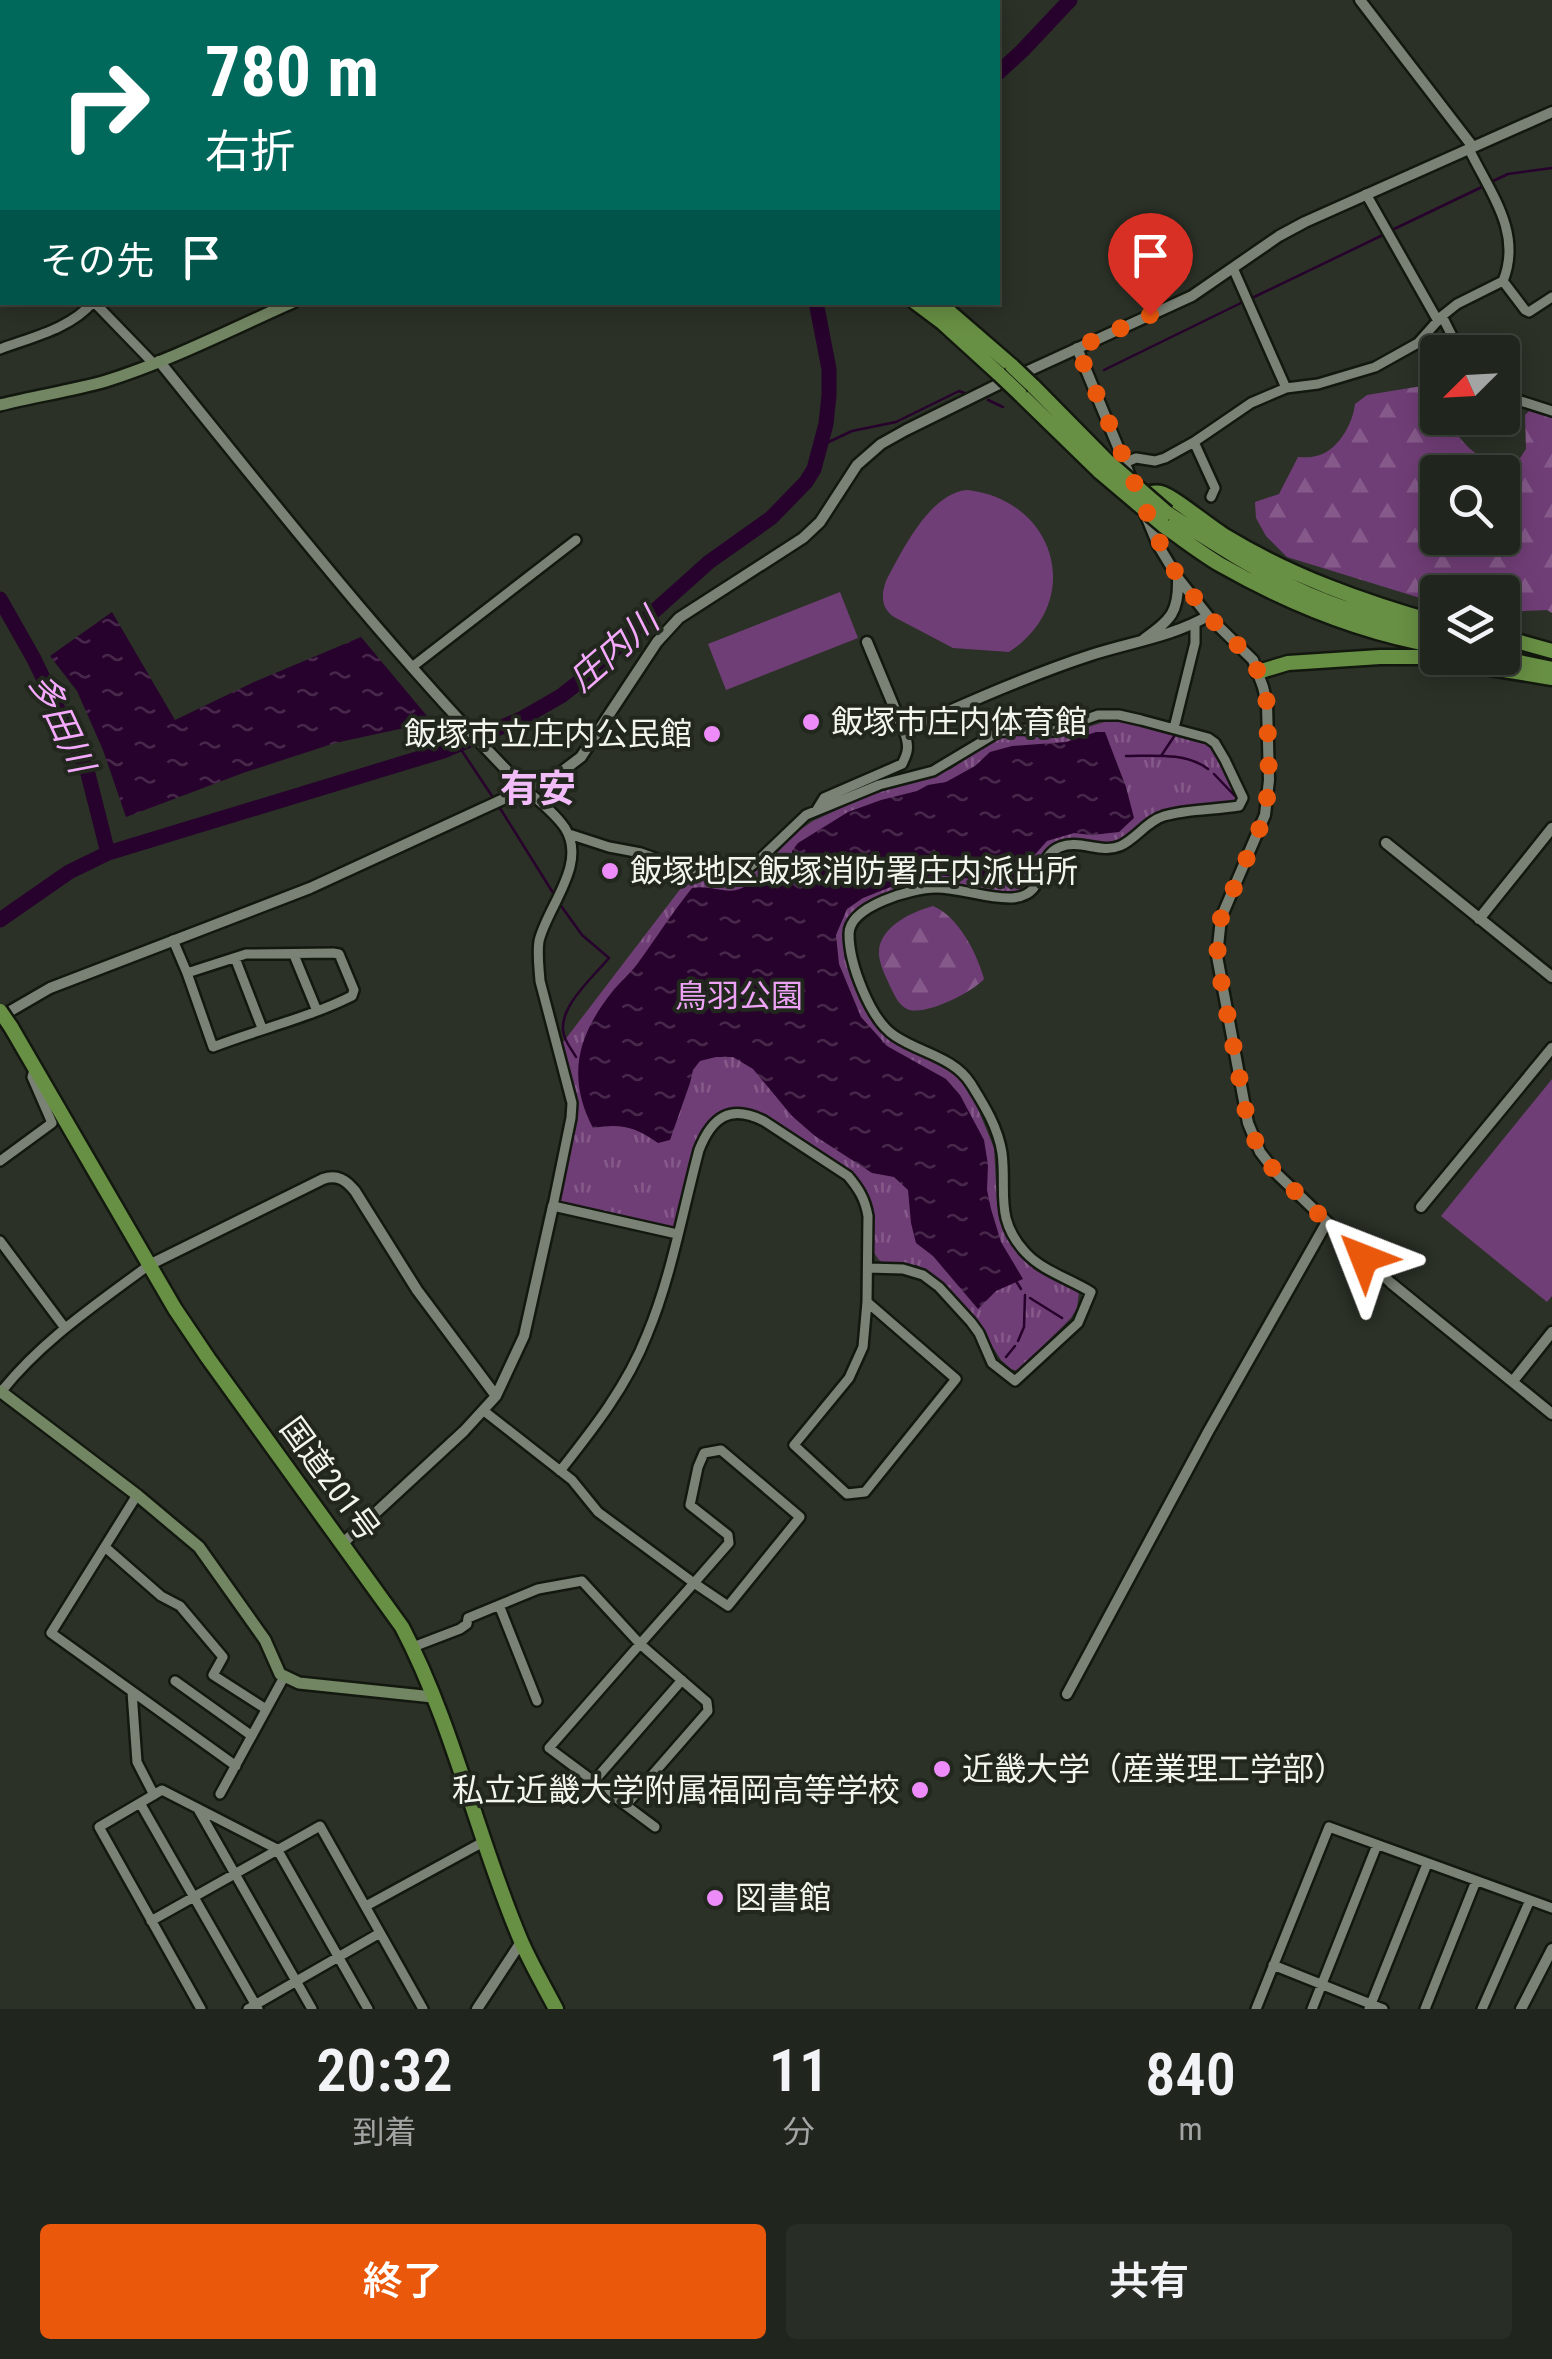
<!DOCTYPE html>
<html lang="ja">
<head>
<meta charset="utf-8">
<style>
  body { margin:0; font-family:"Roboto Condensed","Noto Sans JP",sans-serif; background:#282d26; color:#f1f3f6; height:100vh; display:flex; flex-direction:column; font-size:38px; white-space:nowrap }
  * { box-sizing:border-box; margin:0 }
  p { font-size:32px; color:#a2a5a4 }
  .icon { flex:none; width:55px; height:55px; fill:none; stroke:currentColor; stroke-width:2; stroke-linecap:round; stroke-linejoin:round }
  .map { position:relative; height:2009px; overflow:hidden }
  .panel { display:flex; flex-direction:column; background:#20251d; flex:1 }
  .panel>* { flex:none }
  .guide { position:absolute; left:0px; top:0px; width:1000px; height:305px; box-shadow:0 5px 25px #0003,0 0 0 2px #3d423b; background:#00695c; color:#fff; overflow:hidden }
  .needle { width:65px; rotate:246deg }
  .tools { position:absolute; left:1420px; top:335px; display:grid; gap:20px }
  .tools a { display:grid; place-items:center; width:100px; height:100px; border-radius:10px; background:#20251d; box-shadow:0 5px 25px #0003,0 0 0 2px #3d423b; font-size:50px }
  .pin { position:absolute; display:grid; place-items:center; width:85px; height:85px; color:#fff; margin:-102px -42px; border-radius:50% 50% 50% 0; rotate:-45deg; box-shadow:0 0 10px #0007 }
  .pin .icon { rotate:45deg }
  .me { position:absolute; width:110px; margin:-55px; rotate:315deg; stroke-linejoin:round; filter:drop-shadow(0 0 8px #0008) }
  .turn { display:flex; align-items:center; gap:35px; height:210px; padding:0 40px; font-size:45px }
  .turn .icon { width:130px; height:130px; stroke-width:2.5 }
  .turn b { display:block; font-size:70px; line-height:85px }
  .then { display:flex; align-items:center; height:95px; padding:0 40px; background:#0003; gap:20px; font-size:38px }
  .eta { display:flex; justify-content:space-evenly; align-items:center; height:170px; text-align:center }
  .eta b { font-size:60px; font-weight:600; line-height:70px }
  .primary-button { display:flex; gap:20px; margin-top:auto; padding:20px 40px }
  .primary-button a { flex:1; height:115px; border-radius:10px; background:#ea580c; color:#fff; font-size:40px; font-weight:600; line-height:115px; text-align:center }
  .primary-button a+a { background:#282d26; color:#f1f3f6 }
  .map>svg:first-child { display:block }
  .grass { fill:url(#grass-tufts) }
  .forest { fill:url(#forest-firs); fill-rule:evenodd }
  .garden { fill:#703e76 }
  .water { fill:url(#water-ripples) }
  .lines { fill:none; stroke-linecap:round; stroke-linejoin:round }
  .stream { stroke:#27022c; stroke-width:2.5 }
  .river { stroke:#27022c; stroke-width:15 }
  .minor-casing { stroke:#13180f; stroke-width:14 }
  .tertiary-casing { stroke:#13180f; stroke-width:15 }
  .secondary-casing { stroke:#13180f; stroke-width:16 }
  .trunk-casing { stroke:#13180f; stroke-width:19 }
  .minor { stroke:#7a8175; stroke-width:9 }
  .tertiary { stroke:#7a8175; stroke-width:10 }
  .secondary { stroke:#738663; stroke-width:11 }
  .trunk { stroke:#689044; stroke-width:14 }
  .trunk-bridge-casing { stroke:#13180f; stroke-width:19; stroke-linecap:butt }
  .trunk-bridge { stroke:#689044; stroke-width:14 }
  .route { stroke:#ea580c; stroke-width:18; stroke-dasharray:0 32.4 }
  .poi-dot { fill:#ed8cf9; stroke:#21271d; stroke-width:4 }
  .labels { text-anchor:middle; dominant-baseline:central; stroke-width:8; stroke-linejoin:round; paint-order:stroke }
  .poi-label { font-size:32px; fill:#f1f5ee; stroke:#21271d; text-anchor:start }
  .park-label { font-size:32px; fill:#eda2f6; stroke:#21271d }
  .street-label { font-size:32px; fill:#f1f5ee; stroke:#21271d }
  .water-label { font-size:35px; font-style:italic; fill:#f4a9fd; stroke:#21271d }
  .quarter-label { font-size:38px; font-weight:bold; fill:#f2bcf8; stroke:#21271d }
</style>
</head>
<body>
<div class="map">
<svg width="1552" height="2009" viewBox="0 0 1552 2009">
  <defs>
    <pattern id="grass-tufts" width="24" height="20" patternUnits="userSpaceOnUse" patternTransform="scale(2.5)"><rect width="24" height="20" fill="#703e76"/><path d="M3 7l-1-3M5 7V3M7 7l1-3M15 17l-1-3M17 17v-4M19 17l1-3" fill="none" stroke="#855a8a"/></pattern>
    <pattern id="forest-firs" width="22" height="20" patternUnits="userSpaceOnUse" patternTransform="scale(2.5)"><rect width="22" height="20" fill="#703e76"/><path d="M5 1l3.5 6h-7zM16 11l3.5 6h-7z" fill="#855a8a"/></pattern>
    <pattern id="water-ripples" width="26" height="14" patternUnits="userSpaceOnUse" patternTransform="scale(2.5)"><rect width="26" height="14" fill="#27022c"/><path d="M2 4q2-2 4 0t4 0M15 11q2-2 4 0t4 0" fill="none" stroke="#47284b"/></pattern>
  </defs>
  <rect width="100%" height="100%" fill="#2b3127"/>
  <!-- grass -->
  <path class="grass" d="M1111,720C1132,722 1194,733 1209,746C1223,757 1236,784 1238,801L1233,804L1148,820L1115,843L1067,842L1052,846L1041,858L1029,886L1018,893L937,884L914,886L866,905L852,913L844,926V956L865,1010L881,1030L910,1050L955,1074L973,1097L994,1148L997,1202L1003,1229L1018,1254L1035,1270L1079,1292L1077,1308L1071,1318L1018,1371L1011,1369L1001,1360L976,1321L941,1282L917,1265L885,1264L879,1260L872,1250V1225L855,1180L767,1120L722,1113L709,1120L698,1143L675,1228L666,1229L559,1204L557,1199L573,1122L561,1045L691,875L729,883L741,881L777,853L797,832L813,821L865,797L951,769L995,739L1013,735H1061Z"/>
  <!-- forest -->
  <path class="forest" d="M1428,385L1437,407L1438,418H1445C1469,450 1473,460 1516,464L1526,449L1525,415L1530,410L1552,416V613L1547,610L1503,612L1502,592H1438L1437,601H1430L1287,557L1266,536L1256,518L1255,502L1279,494L1298,457C1304,457 1310,458 1316,456C1337,452 1353,424 1355,404L1367,395ZM1438,472H1502V538H1438Z
    M933,906C958,916 977,953 984,979C973,992 924,1017 907,1009C898,1005 893,992 889,984C885,975 880,965 879,955C877,928 911,912 933,906Z"/>
  <!-- garden -->
  <path class="garden" d="M968,490C1057,501 1085,602 1009,652L953,648L894,617C881,608 881,595 886,581C902,551 930,492 968,490Z
    M840,592L858,638L726,690L708,644Z
    M1552,1079V1296L1547,1302L1441,1216Z"/>
  <!-- water -->
  <path class="water" d="M112,612L175,720L254,682L361,637L432,722L335,743L243,773L126,817L103,750L77,691L50,656Z
    M1096,732H1105L1126,787L1134,818L1119,832L1092,835L1074,833L1047,841L1031,859L1028,870L1016,884L938,875L906,881L863,898L847,909L836,935L839,964L861,1017L887,1046L946,1079L960,1095L984,1140L988,1165L987,1190L991,1209L1001,1242L1023,1279L996,1291L978,1309L933,1256L916,1243L911,1223L908,1190L894,1177L872,1173L815,1136L792,1116L753,1069L733,1057H716L700,1061L693,1070L690,1083L670,1140L658,1143C636,1127 620,1123 593,1128C566,1076 578,1035 612,992C620,982 630,974 638,963C656,938 672,913 692,888C717,884 732,901 753,880L781,883L790,874L792,851L798,843L848,812L881,800L917,791L928,785L946,782L975,766L990,752L1012,746L1066,742Z"/>
  <g class="lines">
    <!-- stream -->
    <path class="stream" d="M1491,182L1508,174L1552,168
      M1392,230L1484,186
      M1252,298L1385,234
      M1104,370L1245,301
      M988,400L1003,407
      M818,447L852,431L896,422L959,391L967,394
      M458,745L494,799
      M1126,756C1152,756 1186,752 1208,769
      M1161,756L1175,735
      M1214,774L1235,796
      M498,805L555,896
      M559,903L582,935L609,958C593,977 556,1009 564,1035C566,1043 572,1050 576,1057
      M1016,1281L1021,1289
      M1030,1298L1062,1318
      M1018,1341L1024,1327L1025,1295
      M1006,1357L1015,1346"/>
    <!-- river -->
    <path class="river" d="M998,73L1022,51L1070,0
      M0,599L34,659L87,770L108,853
      M0,920L69,872L108,853L443,751L521,719L561,696L593,671L641,623L709,562L771,518L806,482L814,469L826,424L829,395V369L816,302"/>
    <!-- minor casing -->
    <g class="minor-casing">
      <path id="minor" d="M453,0L455,2
        M492,0L494,2
        M586,0L588,2
        M502,2L506,0
        M607,2L611,0
        M707,2V0
        M1366,194L1438,321
        M1233,268L1286,388
        M1503,281L1525,310L1529,312L1552,297
        M94,302L153,363
        M1442,316L1460,352
        M0,349C32,337 70,329 93,302
        M1502,395L1552,411
        M1194,442L1215,488L1211,497
        M1124,463L1136,458L1155,461L1165,458L1194,442L1251,403L1286,388L1318,384L1375,367L1418,343L1442,316L1457,304L1503,281C1523,232 1489,191 1469,149
        M412,667L576,540
        M1174,728L1195,643V623
        M525,789C539,801 555,813 565,828C588,864 547,907 539,941C537,954 539,967 540,981L572,1103L571,1118L553,1206L677,1234
        M816,811L824,798L902,764C909,751 909,745 904,731
        M569,834L609,847L641,853L697,873L733,876L742,873L760,859L806,815L879,785L933,771L998,732L1018,729L1053,731L1098,715H1119L1141,720L1208,738L1215,743L1225,760L1243,798L1239,806C1215,810 1187,809 1164,816C1147,821 1136,839 1120,846C1101,854 1079,839 1060,847C1033,858 1050,895 1012,898C986,899 961,888 936,888C912,888 849,906 849,934C849,963 870,1020 895,1036C920,1053 954,1057 971,1084C984,1105 998,1127 1002,1153C1007,1192 994,1219 1026,1253C1043,1271 1070,1279 1091,1292L1078,1323L1015,1381L992,1363L979,1333L971,1322L939,1287L923,1275L903,1269L868,1268
        M173,940L187,973
        M333,953L339,954L354,990L352,996C308,1018 259,1029 213,1047L187,973L246,954Z
        M294,955L317,1011
        M235,958L262,1028
        M0,1161L52,1123L32,1077L34,1070
        M0,1241L65,1328
        M867,1302L956,1379L865,1492L847,1494L794,1445L849,1378L863,1347Z
        M1,1392C42,1340 97,1304 149,1265
        M721,1450L800,1517L728,1606L694,1583L729,1543L728,1535L690,1505L698,1467L704,1453Z
        M560,1471C594,1428 627,1386 647,1335C671,1278 683,1210 699,1150C712,1117 730,1104 764,1121L848,1176C859,1189 865,1199 868,1216L867,1302
        M137,1495L51,1633L236,1766
        M105,1547L161,1596L180,1606L223,1657L213,1675L266,1709
        M499,1605L537,1701
        M413,1647L460,1629L467,1624L468,1618L538,1589L582,1581L640,1644L694,1583L598,1512L572,1480L484,1411
        M175,1681L252,1736
        M132,1692L137,1762L154,1795
        M594,1781L682,1680
        M220,1794L284,1677
        M140,1803L258,2009
        M626,1805L708,1711L707,1702L640,1644L549,1748L655,1827
        M198,1809L312,2009
        M366,1906L485,1841
        M151,1921L320,1826L423,2009
        M1273,1965L1383,2009
        M201,2009L99,1827L162,1790L277,1849L368,2009
        M248,2009L380,1933
        M1256,2009L1329,1827L1552,1908
        M1312,2009L1377,1845
        M1369,2009L1427,1864
        M1425,2009L1476,1881
        M1482,2009L1530,1900"/>
    </g>
    <!-- tertiary casing -->
    <g class="tertiary-casing">
      <path id="tertiary" d="M819,0L820,2
        M1360,0L1473,147
        M1077,348L1132,481
        M159,361C277,507 393,655 525,789
        M1144,511L1158,545L1178,578L1208,616L1253,660L1263,687L1267,704L1269,780L1265,815L1221,918L1217,956L1248,1123L1260,1152L1277,1174L1391,1283L1552,1414
        M1144,639C1171,619 1179,613 1178,578
        M867,642L904,731C965,704 1027,676 1091,655C1131,642 1171,637 1208,616
        M1386,843L1552,977
        M1479,919L1552,828
        M0,1017L50,988L310,888L560,773L581,757L657,642L679,618L803,538L820,522L857,465L881,444L906,430L995,386L1192,296L1279,236L1305,222L1552,112
        M1421,1207L1552,1048
        M149,1265L323,1179C337,1174 346,1180 355,1191L417,1290L496,1396
        M1513,1381L1552,1332
        M343,1543L464,1431L496,1396L524,1336L553,1206
        M1067,1694L1208,1432L1327,1222
        M477,2009L521,1942
        M1521,2009L1552,1949"/>
    </g>
    <!-- secondary casing -->
    <g class="secondary-casing">
      <path id="secondary" d="M842,2L846,0
        M0,405C35,396 71,391 106,381C170,361 232,329 293,302
        M0,1391L137,1495L199,1547L265,1640L280,1674L299,1683L433,1697"/>
    </g>
    <!-- trunk casing -->
    <g class="trunk-casing">
      <path id="trunk" d="M282,0L286,2
        M301,0L306,2
        M331,0L335,2
        M362,0L367,2
        M915,302L943,323L999,374
        M938,302L1012,366
        M1033,386L1106,460
        M1020,394L1100,472
        M1139,496C1146,494 1154,491 1161,493C1173,496 1210,527 1225,536C1291,576 1363,602 1438,623
        M1167,513C1209,540 1250,567 1295,588C1339,609 1390,623 1438,633
        M1164,526C1183,539 1202,554 1221,565C1288,603 1362,633 1438,646
        M1502,637L1552,651
        M1500,658L1552,669
        M1258,672L1288,663L1380,657H1423L1552,678
        M11,1027L175,1309L208,1358L402,1627C454,1726 477,1838 521,1941C531,1964 544,1986 556,2009"/>
    </g>
    <!-- minor -->
    <use href="#minor" class="minor"/>
    <!-- tertiary -->
    <use href="#tertiary" class="tertiary"/>
    <!-- secondary -->
    <use href="#secondary" class="secondary"/>
    <!-- trunk -->
    <use href="#trunk" class="trunk"/>
    <!-- trunk-bridge casing -->
    <g class="trunk-bridge-casing">
      <path id="trunk-bridge" d="M1012,366L1033,386
        M999,374L1020,394
        M1106,460L1167,513
        M1100,472L1164,526
        M0,1011L11,1027"/>
    </g>
    <!-- trunk-bridge -->
    <use href="#trunk-bridge" class="trunk-bridge"/>
  </g>
  <g class="lines">
    <!-- route -->
    <path class="route" d="M1150,315L1077,348L1168,562L1208,616L1253,660L1264,687L1267,704L1269,780L1265,816L1221,918L1217,956L1222,986L1248,1123L1260,1152L1277,1174L1364,1258"/>
  </g>
  <!-- markers -->
  <g class="poi-dot">
    <circle cx="811" cy="722" r="10"/>
    <circle cx="712" cy="734" r="10"/>
    <circle cx="610" cy="871" r="10"/>
    <circle cx="942" cy="1769" r="10"/>
    <circle cx="920" cy="1790" r="10"/>
    <circle cx="715" cy="1898" r="10"/>
  </g>
  <g class="labels">
    <!-- poi labels -->
    <g class="poi-label">
      <text x="831" y="722">飯塚市庄内体育館</text>
      <text x="692" y="734" text-anchor="end">飯塚市立庄内公民館</text>
      <text x="630" y="871">飯塚地区飯塚消防署庄内派出所</text>
      <text x="962" y="1769">近畿大学（産業理工学部）</text>
      <text x="900" y="1790" text-anchor="end">私立近畿大学附属福岡高等学校</text>
      <text x="735" y="1898">図書館</text>
    </g>
    <!-- park labels -->
    <g class="park-label">
      <text x="739" y="996">鳥羽公園</text>
    </g>
    <!-- street labels -->
    <g class="street-label">
      <text transform="translate(330 1479) rotate(54)">国道201号</text>
    </g>
    <!-- water labels -->
    <g class="water-label">
      <text transform="translate(614 650) rotate(-41)">庄内川</text>
      <text transform="translate(61 723) rotate(65)">多田川</text>
    </g>
    <!-- quarter labels -->
    <g class="quarter-label">
      <text x="538" y="789">有安</text>
    </g>
  </g>
</svg>
<div class="tools">
<a><svg class="needle" viewBox="-14 -14 28 28"><path d="M0-13l5 13h-10z" fill="#e53935"/><path d="M0 13l5-13h-10z" fill="#a2a5a4"/></svg></a>
<a><svg class="icon" aria-label="search" viewBox="0 0 24 24"><circle cx="10" cy="10" r="6"/><path d="M15 15l6 6"/></svg></a>
<a><svg class="icon" aria-label="layers" viewBox="0 0 24 24"><path d="M12 4l9 5-9 5-9-5zM3 14l9 5 9-5"/></svg></a>
</div>
<div class="pin" style="left:1150px;top:315px;background:#d93025"><svg class="icon" aria-label="arrive" viewBox="0 0 24 24"><path d="M6 21V4h12l-3 4 3 4H6"/></svg></div>
<svg class="me" style="left:1364px;top:1258px" viewBox="-20 -20 40 40"><path d="M0-17L14 15 0 8-14 15z" fill="#ea580c" stroke="#fff" stroke-width="4"/></svg>
<div class="guide">
<div class="turn"><svg class="icon" aria-label="right" viewBox="0 0 24 24"><path d="M7 20v-9h11M14 6l5 5-5 5"/></svg><div><b>780 m</b>右折</div></div>
<div class="then">その先<svg class="icon" aria-label="arrive" viewBox="0 0 24 24"><path d="M6 21V4h12l-3 4 3 4H6"/></svg></div>
</div>
</div>
<section class="panel">
<div class="eta">
<div><b>20:32</b><p>到着</p></div>
<div><b>11</b><p>分</p></div>
<div><b>840</b><p>m</p></div>
</div>
<div class="primary-button"><a>終了</a><a>共有</a></div>
</section>
</body>
</html>
